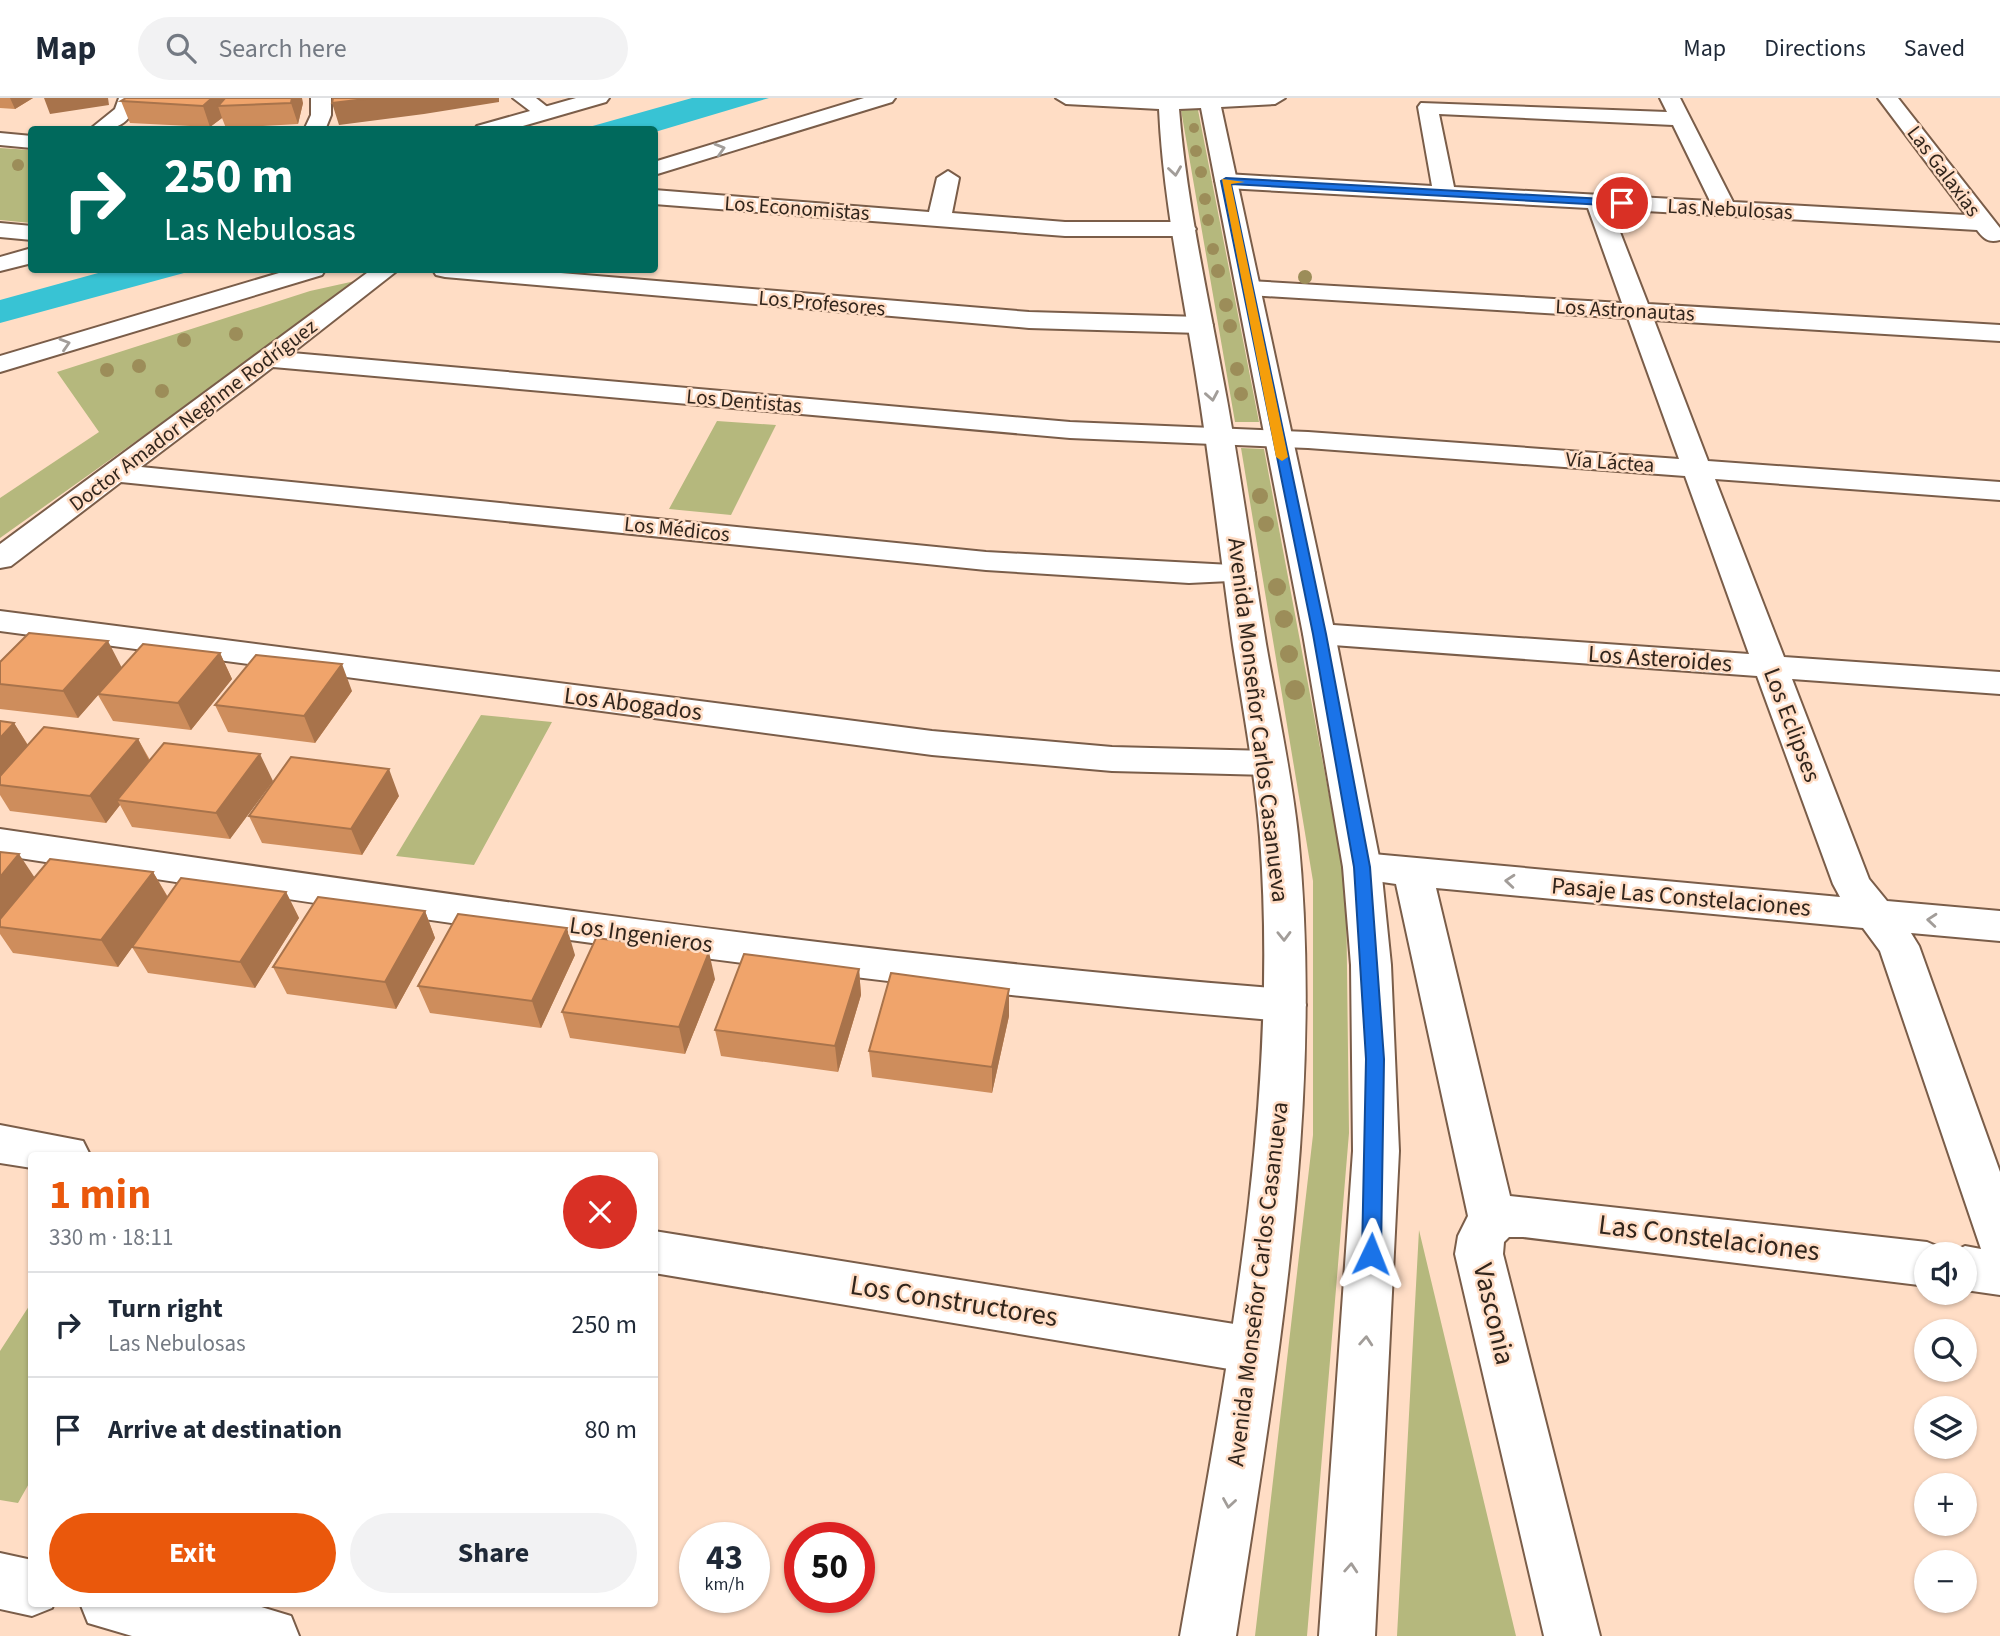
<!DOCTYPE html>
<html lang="en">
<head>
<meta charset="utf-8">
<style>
  body { margin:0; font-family:"Source Sans 3",sans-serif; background:#f2f2f3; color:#1f2937; height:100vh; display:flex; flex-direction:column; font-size:26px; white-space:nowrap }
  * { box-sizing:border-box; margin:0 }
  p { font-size:23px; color:#747a83 }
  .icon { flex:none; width:38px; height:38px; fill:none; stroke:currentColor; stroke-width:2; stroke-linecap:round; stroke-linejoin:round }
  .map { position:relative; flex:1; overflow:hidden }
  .details { position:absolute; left:28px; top:1054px; width:630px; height:455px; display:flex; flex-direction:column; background:#fff; border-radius:7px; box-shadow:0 2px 5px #0004 }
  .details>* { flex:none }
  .hud { position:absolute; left:28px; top:28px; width:630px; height:147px; border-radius:7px; box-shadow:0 2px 5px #0004; background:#00695c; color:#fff; overflow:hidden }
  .controls { position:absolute; left:1914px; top:1144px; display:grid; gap:14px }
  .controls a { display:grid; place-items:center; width:63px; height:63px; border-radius:50%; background:#fff; box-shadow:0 2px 5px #0004; font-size:35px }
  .speed { position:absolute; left:679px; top:1424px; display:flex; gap:14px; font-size:35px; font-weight:700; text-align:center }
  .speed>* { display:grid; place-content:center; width:91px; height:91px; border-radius:50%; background:#fff; box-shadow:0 2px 5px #0004; line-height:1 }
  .speed small { font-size:18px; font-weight:400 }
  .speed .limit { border:10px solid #d22; background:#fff; color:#111 }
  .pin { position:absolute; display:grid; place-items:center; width:60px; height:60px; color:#fff; margin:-30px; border:4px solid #fff; border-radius:50%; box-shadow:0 2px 7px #0007 }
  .me { position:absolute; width:77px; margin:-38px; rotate:2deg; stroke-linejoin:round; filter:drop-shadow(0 0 5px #0008) }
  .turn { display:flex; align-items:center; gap:24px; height:147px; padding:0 21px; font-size:32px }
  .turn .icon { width:91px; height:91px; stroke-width:2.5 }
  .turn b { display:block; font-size:49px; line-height:60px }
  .round { display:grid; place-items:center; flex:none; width:74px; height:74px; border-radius:37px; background:#f2f2f3 }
  .overview { display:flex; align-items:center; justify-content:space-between; height:119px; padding:0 21px }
  h1 { font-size:42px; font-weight:700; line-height:52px; color:#ea580c }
  .cta { display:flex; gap:14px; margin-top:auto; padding:14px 21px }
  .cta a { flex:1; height:80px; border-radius:42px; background:#ea580c; color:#fff; font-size:28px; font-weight:700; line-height:80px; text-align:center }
  .cta a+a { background:#f2f2f3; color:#1f2937 }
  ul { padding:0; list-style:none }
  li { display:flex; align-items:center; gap:21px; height:105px; padding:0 21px; border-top:2px solid #e0e1e3 }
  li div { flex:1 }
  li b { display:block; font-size:26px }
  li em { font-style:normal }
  header { display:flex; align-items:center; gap:42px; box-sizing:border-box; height:98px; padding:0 35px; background:#fff; border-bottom:2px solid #e0e1e3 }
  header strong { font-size:33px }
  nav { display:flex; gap:38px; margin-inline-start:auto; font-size:24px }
  .search { width:490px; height:63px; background:#f2f2f3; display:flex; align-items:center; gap:18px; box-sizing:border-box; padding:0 24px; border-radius:38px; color:#747a83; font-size:26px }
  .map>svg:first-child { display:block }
  .green { fill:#b5b87d }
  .water { fill:#38c3d4 }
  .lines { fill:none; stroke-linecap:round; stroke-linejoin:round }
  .minor-casing { stroke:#7a5d49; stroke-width:4 }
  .major-casing { stroke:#7a5d49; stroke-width:4 }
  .minor { fill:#fff; fill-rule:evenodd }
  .major { fill:#fff; fill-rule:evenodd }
  .tree { fill:#9c8d59 }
  .wall { fill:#ce8d5c }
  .shaded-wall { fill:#a8734b }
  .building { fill:#f0a46b; stroke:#a8734b; stroke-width:2 }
  .oneway { stroke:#a29d99 }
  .route { fill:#1a73e8; stroke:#114b97; stroke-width:2 }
  .slow { fill:#f59e0b }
  .labels { text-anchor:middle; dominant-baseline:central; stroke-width:5; stroke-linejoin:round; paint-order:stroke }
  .far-street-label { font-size:21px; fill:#31251c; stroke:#ffddc5 }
  .street-label { font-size:24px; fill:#31251c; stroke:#ffddc5 }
  .near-street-label { font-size:28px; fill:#31251c; stroke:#ffddc5 }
</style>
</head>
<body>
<header>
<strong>Map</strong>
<div class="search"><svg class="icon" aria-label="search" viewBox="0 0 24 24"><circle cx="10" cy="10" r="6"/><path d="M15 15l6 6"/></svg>Search here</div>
<nav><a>Map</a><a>Directions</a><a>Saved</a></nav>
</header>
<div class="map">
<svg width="2000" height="1538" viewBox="0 0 2000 1538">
  <rect width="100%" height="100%" fill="#ffddc5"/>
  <!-- green -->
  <path class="green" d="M1181,12H1198L1259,324H1235Z
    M0,50L31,52V125L0,122Z
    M364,181L0,440V400L99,334L57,274L310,193Z
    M717,323L776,327L731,417L669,411Z
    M1241,350L1264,351L1346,788L1349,1035L1307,1538H1255L1313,1037V783Z
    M481,617L552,624L474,767L396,758Z
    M1419,1132L1516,1538H1397Z
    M31,1205V1382L18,1405L0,1402V1253Z"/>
  <!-- water -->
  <path class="water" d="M692,0H769L655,34L582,31Z
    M109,172H195L0,225V202Z"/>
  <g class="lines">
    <!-- minor casing -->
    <g class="minor-casing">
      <path id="minor" d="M119,0H139C129,28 117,32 89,32L115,11Z
        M311,0H331V17L325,32H304L311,17Z
        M513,0H536L555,15L545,21L538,19Z
        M1660,0H1680L1733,104L1966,117L1878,0H1898L2000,130V142C1988,145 1984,141 1977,132L1611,111L1648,206L2000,227V243L1654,222L1708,363L2000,384V402L1715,381L1784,559L2000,574V596L1792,581L1869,781L1887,803L2000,813V843L1911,835L1919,848L2000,1074V1197L1965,1192V1157H1947L1965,1148L1981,1151L1880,853L1863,830L1436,790L1510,1098L1927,1144L1944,1151L1947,1157H1927V1188L1523,1139H1509L1504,1144L1503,1156L1600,1538H1544L1455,1156L1458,1138L1468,1118L1396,786L1348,779L1343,769L1348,759L1362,755L1840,799L1833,786L1757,578L1319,546L1307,543L1303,536L1307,529L1319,526L1749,556L1685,378L1308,350L1070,340L273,269L141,369L986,454L1250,468L1255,475L1250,482L1189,485L986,472L121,384L11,468L0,470V446L371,172H398L292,255L1070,324L1308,334L1679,361L1628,220L1249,197L1240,195L1237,190L1240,185L1249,183L1622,205L1588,110L1226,90L1215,83L1226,76L1432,88L1418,9L1421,5L1667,14ZM1439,16L1673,27L1710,103L1454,89Z
        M948,73L959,80L952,115L1065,124H1184L1192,126L1196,131L1192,136L1184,138H1065L654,106V92L929,114L937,80Z
        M433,172H525L1029,214L1200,219L1209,222L1213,227L1209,232L1200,235L1029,230L445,179L436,177Z
        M0,513L932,633L1112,649L1269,653L1282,656L1287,665L1282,674L1269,677L1112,673L932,657L0,533Z
        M0,731C427,794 854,857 1285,891L1300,895L1306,907L1300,919L1285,923C854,888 427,823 0,757Z
        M0,1027L83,1043L90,1057H32V1070L0,1065Z
        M654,1133L1253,1229L1271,1235L1278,1252L1271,1269L1253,1275L654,1175Z
        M0,1455L32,1462V1505H54L52,1510L32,1518L0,1511Z
        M80,1505H248L291,1518L299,1538H132L88,1525Z"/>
    </g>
    <!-- major casing -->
    <g class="major-casing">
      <path id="major" d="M576,0H609L606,4L509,32H474L477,28Z
        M864,0H895L892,4L654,77V64Z
        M1056,0H1285L1275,6L1221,9L1335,536L1381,769L1391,867L1399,1053L1375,1538H1319L1353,1053L1351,867L1343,769L1303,536L1201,10L1179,11C1186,98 1205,184 1221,270C1239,362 1251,454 1266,546C1277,609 1291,673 1298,737C1325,1005 1276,1274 1236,1538H1180C1226,1274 1280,1008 1260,739C1255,675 1243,611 1233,547C1220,455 1210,363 1195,271C1181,184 1163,99 1159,11L1066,6Z
        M0,35L32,38V50L0,47Z
        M0,125L32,128V142L0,139Z
        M32,150V165L0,173V159Z
        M289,172H325L322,177L0,274V258Z"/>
    </g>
    <!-- minor -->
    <use href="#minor" class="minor"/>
    <!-- major -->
    <use href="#major" class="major"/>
  </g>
  <!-- trees -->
  <g class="tree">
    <circle cx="1194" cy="30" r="5"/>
    <circle cx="1196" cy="53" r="6"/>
    <circle cx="18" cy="67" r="6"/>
    <circle cx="1201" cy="74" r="6"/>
    <circle cx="1205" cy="101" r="6"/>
    <circle cx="1208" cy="122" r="6"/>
    <circle cx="1213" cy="151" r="6"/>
    <circle cx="1218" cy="173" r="7"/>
    <circle cx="1305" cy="179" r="7"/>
    <circle cx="1226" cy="207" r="7"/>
    <circle cx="1230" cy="228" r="7"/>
    <circle cx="236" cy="236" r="7"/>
    <circle cx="184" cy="242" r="7"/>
    <circle cx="139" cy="268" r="7"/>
    <circle cx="1237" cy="271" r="7"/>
    <circle cx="107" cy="272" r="7"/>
    <circle cx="162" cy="293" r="7"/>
    <circle cx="1241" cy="296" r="7"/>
    <circle cx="1260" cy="398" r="8"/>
    <circle cx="1266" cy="426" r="8"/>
    <circle cx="1277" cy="489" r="9"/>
    <circle cx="1284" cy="521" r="9"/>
    <circle cx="1289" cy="556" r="9"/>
    <circle cx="1295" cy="592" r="10"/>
  </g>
  <!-- wall -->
  <path class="wall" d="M0,0H33L15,11L0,10Z
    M121,3L303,5L298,26L226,30L222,20L210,29L130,25Z
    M220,555L232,581L191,632L113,623L98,597L78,620L0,611V564L122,570Z
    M352,593L315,645L228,634L215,607Z
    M0,623L14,625L28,647L138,641L150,662L273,683L230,741L132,729L120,707L106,725L10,713L0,697Z
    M399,698L362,757L262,745L249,718Z
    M0,754L34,780L153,774L168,799L286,794L299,820L255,890L148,875L132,849L118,869L13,855L0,836Z
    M425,813L435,840L396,911L287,896L273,869Z
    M575,857L541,930L430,915L418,888Z
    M859,871L861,897L838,974L721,958L715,932Z
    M715,881L685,956L570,940L562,914Z
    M1009,918L992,995L872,979L869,953Z"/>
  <!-- shaded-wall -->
  <path class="shaded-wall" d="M10,0H33L15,11Z
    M44,0H108L109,7L50,16Z
    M212,0H236L218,8L222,20L210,29L203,8Z
    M292,0H302L303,5L298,26L291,5Z
    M374,0H499V4L424,16L339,27L332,5Z
    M108,543L122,570L78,620L63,593Z
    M220,555L232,581L191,632L178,605Z
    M342,566L352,593L315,645L304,618Z
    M14,625L30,651L0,685V640Z
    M138,641L152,668L117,702L120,707L106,725L90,698Z
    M260,656L273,683L230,741L216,715Z
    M389,671L399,698L362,757L351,731Z
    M19,756L37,783L0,828V779Z
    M153,774L168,800L118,869L101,842Z
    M286,794L299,820L255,890L240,864Z
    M425,813L435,840L396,911L385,884Z
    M567,830L575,857L541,930L532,903Z
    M709,854L715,881L685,956L679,929Z
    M859,871L861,897L838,974L835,948Z
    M1009,891V918L992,995V969Z"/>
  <!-- building -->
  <path class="building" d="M126,0H212L203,8L121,3Z
    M225,0H292L291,5L218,8Z
    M333,0H374L332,5Z
    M29,535L108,543L63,593L0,586V564Z
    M143,546L220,555L178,605L98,596Z
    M256,557L342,566L304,618L215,607Z
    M0,623L14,625L0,640Z
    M44,629L138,641L90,698L0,687V678Z
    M164,645L260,656L216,715L117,702Z
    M291,659L389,671L351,731L249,718Z
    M0,754L19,756L0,779Z
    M50,761L153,774L101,842L0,829V821Z
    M181,780L286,794L240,864L132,849Z
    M318,799L425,813L385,884L273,869Z
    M458,816L567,830L532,903L418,888Z
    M596,840L709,854L679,929L562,914Z
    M744,856L859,871L835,948L715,932Z
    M891,875L1009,891L992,969L869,953Z"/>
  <!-- one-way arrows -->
  <defs><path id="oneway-chevron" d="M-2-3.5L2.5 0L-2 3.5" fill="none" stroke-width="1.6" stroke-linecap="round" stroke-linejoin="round" transform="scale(1.75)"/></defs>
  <g class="oneway">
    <use href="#oneway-chevron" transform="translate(720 51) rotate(-17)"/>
    <use href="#oneway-chevron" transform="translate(1175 73) rotate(82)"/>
    <use href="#oneway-chevron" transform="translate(65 246) rotate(-17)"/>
    <use href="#oneway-chevron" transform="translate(1212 298) rotate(80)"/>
    <use href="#oneway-chevron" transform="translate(1510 783) rotate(-175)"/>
    <use href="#oneway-chevron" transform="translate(1932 822) rotate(-175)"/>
    <use href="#oneway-chevron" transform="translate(1284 838) rotate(89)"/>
    <use href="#oneway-chevron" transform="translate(1366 1243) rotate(-86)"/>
    <use href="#oneway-chevron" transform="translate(1229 1405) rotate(99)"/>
    <use href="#oneway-chevron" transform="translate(1351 1470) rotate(-86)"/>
  </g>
  <!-- route -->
  <path class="route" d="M1226,80L1622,102L1627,105L1622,108L1231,86L1326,536L1370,769L1384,961L1381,1156L1378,1162L1371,1164L1364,1162L1362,1156L1366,961L1354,769L1313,536L1221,83Z"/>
  <!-- slow -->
  <path class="slow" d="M1222,81L1245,84L1231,86L1288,359L1282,363L1276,359Z"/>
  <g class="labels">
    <!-- far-street labels -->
    <g class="far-street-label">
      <text transform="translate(1944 73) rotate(53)">Las Galaxias</text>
      <text transform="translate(797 110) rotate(4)">Los Economistas</text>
      <text transform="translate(1730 111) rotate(3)">Las Nebulosas</text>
      <text transform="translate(822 205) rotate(5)">Los Profesores</text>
      <text transform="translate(1625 212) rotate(3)">Los Astronautas</text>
      <text transform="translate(744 303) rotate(5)">Los Dentistas</text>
      <text transform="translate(193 317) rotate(-37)">Doctor Amador Neghme Rodríguez</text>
      <text transform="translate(1610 364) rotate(4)">Vía Láctea</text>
      <text transform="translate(677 431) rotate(6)">Los Médicos</text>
    </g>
    <!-- street labels -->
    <g class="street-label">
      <text transform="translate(1660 561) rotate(4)">Los Asteroides</text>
      <text transform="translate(633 606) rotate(7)">Los Abogados</text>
      <text transform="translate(1258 622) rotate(83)">Avenida Monseñor Carlos Casanueva</text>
      <text transform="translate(1792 627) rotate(69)">Los Eclipses</text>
      <text transform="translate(1681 799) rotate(5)">Pasaje Las Constelaciones</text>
      <text transform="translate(641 837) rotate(8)">Los Ingenieros</text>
      <text transform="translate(1258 1186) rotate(-83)">Avenida Monseñor Carlos Casanueva</text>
    </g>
    <!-- near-street labels -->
    <g class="near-street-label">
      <text transform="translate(1709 1140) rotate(7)">Las Constelaciones</text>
      <text transform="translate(954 1203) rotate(9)">Los Constructores</text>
      <text transform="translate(1494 1216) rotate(77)">Vasconia</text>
    </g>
  </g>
</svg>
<div class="controls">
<a><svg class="icon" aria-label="sound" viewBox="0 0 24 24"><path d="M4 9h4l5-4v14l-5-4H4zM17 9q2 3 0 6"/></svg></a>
<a><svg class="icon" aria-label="search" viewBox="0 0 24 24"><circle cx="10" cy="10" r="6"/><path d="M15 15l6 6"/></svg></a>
<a><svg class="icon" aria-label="layers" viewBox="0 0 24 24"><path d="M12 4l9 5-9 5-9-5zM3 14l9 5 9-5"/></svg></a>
<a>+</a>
<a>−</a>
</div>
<div class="speed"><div>43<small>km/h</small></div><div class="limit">50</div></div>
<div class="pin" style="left:1622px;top:105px;background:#d93025"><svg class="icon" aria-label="arrive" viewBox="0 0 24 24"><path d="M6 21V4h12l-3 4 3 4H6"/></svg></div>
<svg class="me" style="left:1371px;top:1156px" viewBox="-20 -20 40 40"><path d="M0-17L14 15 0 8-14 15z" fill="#1a73e8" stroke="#fff" stroke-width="4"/></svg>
<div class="hud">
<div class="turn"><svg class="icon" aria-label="right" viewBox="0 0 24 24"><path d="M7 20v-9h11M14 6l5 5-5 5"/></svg><div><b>250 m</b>Las Nebulosas</div></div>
</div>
<section class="details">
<div class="overview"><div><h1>1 min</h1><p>330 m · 18:11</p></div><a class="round" style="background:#d93025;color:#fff"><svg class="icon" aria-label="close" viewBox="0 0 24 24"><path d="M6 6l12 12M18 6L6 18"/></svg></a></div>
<ul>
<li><svg class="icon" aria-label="right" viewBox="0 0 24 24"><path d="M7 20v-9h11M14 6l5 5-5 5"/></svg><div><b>Turn right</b><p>Las Nebulosas</p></div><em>250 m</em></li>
<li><svg class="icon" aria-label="arrive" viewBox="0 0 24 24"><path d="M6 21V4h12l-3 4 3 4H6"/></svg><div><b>Arrive at destination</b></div><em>80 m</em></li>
</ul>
<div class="cta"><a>Exit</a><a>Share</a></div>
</section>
</div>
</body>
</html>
